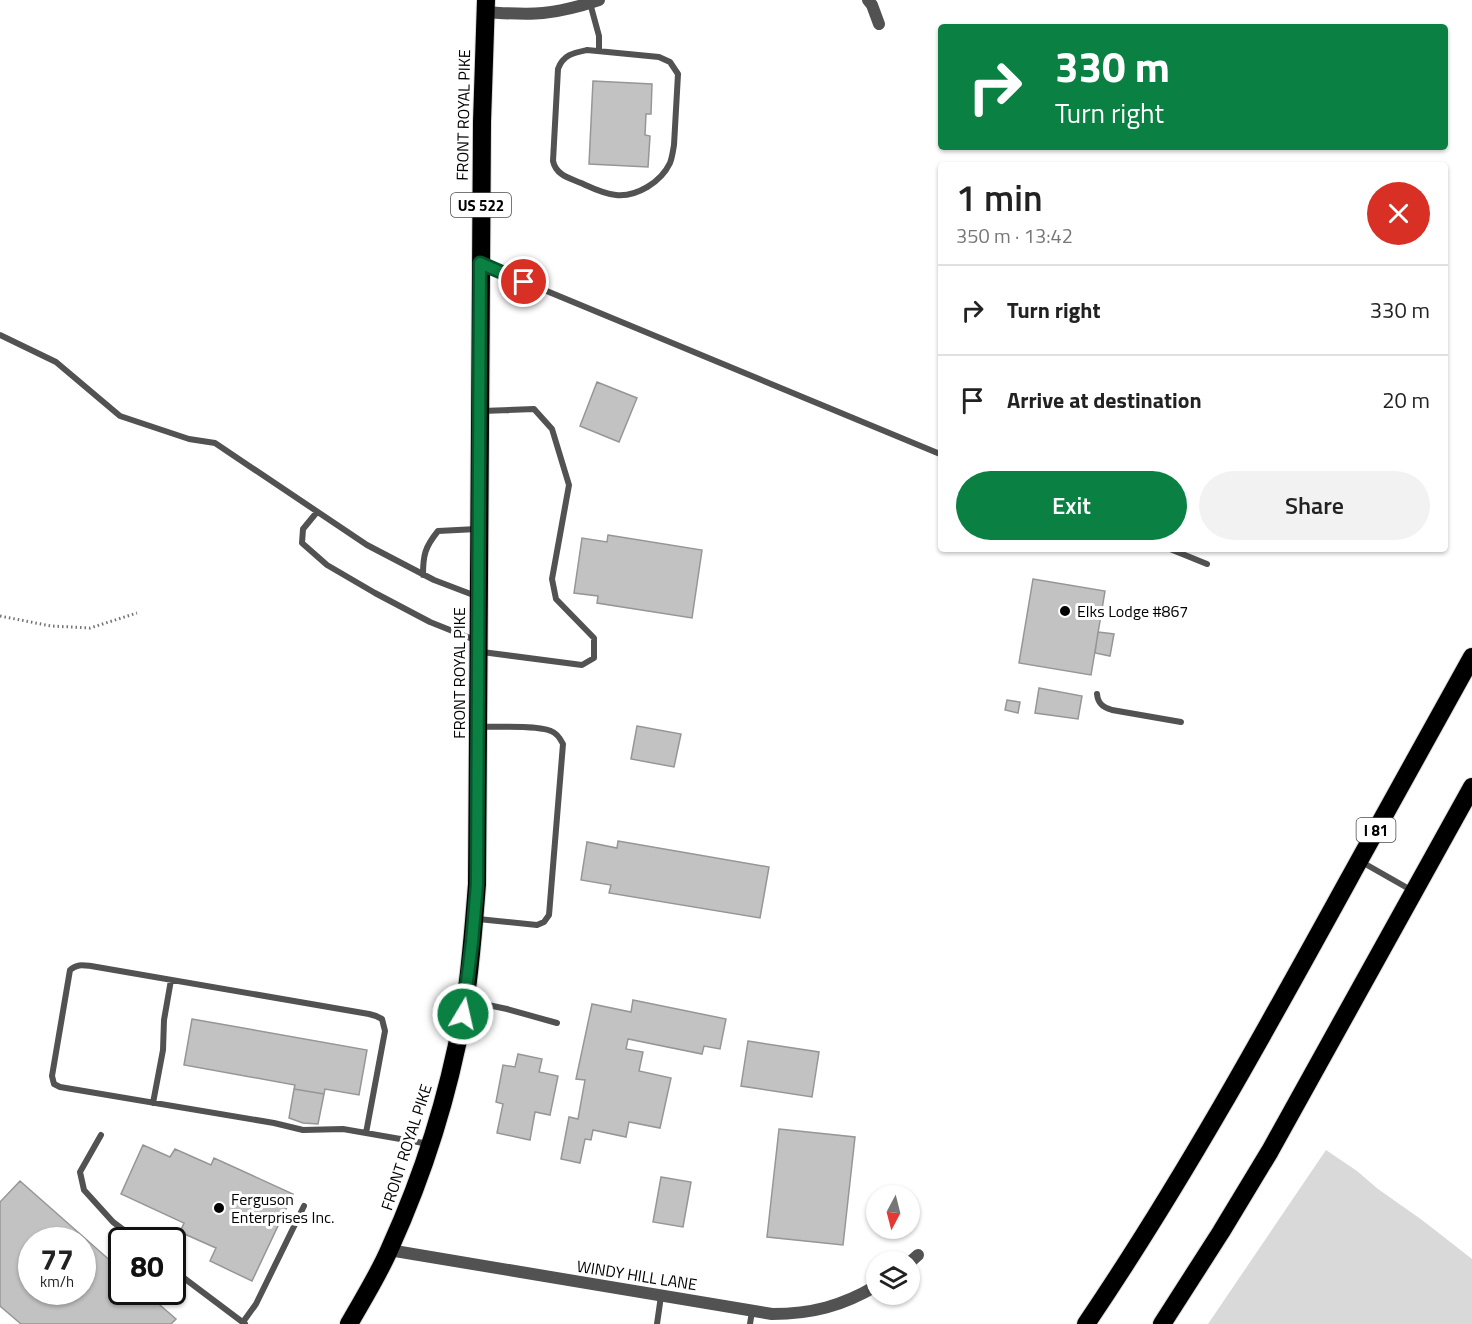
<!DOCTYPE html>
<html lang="en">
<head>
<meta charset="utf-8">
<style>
  body { margin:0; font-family:"Titillium Web",sans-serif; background:#f2f2f2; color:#222; height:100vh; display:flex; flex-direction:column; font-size:22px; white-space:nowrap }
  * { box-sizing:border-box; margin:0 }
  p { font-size:20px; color:#767676 }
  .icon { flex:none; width:33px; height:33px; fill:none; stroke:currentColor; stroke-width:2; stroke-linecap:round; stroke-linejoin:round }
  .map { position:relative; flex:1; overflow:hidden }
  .details { position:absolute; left:938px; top:162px; width:510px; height:390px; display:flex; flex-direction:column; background:#fff; border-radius:6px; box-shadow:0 2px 4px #0004 }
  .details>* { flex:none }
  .hud { position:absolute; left:938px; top:24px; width:510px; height:126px; border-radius:6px; box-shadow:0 2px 4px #0004; background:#0b8043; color:#fff; overflow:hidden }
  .needle { width:39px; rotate:187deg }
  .fabs { position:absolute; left:866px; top:1185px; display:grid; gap:12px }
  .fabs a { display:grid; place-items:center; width:54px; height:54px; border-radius:50%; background:#fff; box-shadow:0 2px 4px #0004; font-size:30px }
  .speed { position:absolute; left:18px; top:1227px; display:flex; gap:12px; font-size:30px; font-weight:700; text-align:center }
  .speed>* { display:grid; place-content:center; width:78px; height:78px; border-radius:50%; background:#fff; box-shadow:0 2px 4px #0004; line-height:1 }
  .speed small { font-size:15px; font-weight:400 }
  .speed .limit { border:3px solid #111; border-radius:9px; background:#fff; color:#111 }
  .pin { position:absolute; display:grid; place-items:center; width:51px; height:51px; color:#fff; margin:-26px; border:3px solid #fff; border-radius:50%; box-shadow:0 2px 6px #0007 }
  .me { position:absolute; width:66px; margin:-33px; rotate:9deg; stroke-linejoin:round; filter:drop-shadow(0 0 4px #0008) }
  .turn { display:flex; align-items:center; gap:21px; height:126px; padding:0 18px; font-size:27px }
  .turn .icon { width:78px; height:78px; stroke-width:2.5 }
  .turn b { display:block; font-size:42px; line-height:51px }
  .round { display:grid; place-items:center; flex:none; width:63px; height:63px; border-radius:32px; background:#f2f2f2 }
  .overview { display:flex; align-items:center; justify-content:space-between; height:102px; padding:0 18px }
  h1 { font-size:36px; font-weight:600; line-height:45px }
  .button { display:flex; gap:12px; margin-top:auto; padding:12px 18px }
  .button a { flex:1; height:69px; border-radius:36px; background:#0b8043; color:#fff; font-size:24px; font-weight:600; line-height:69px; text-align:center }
  .button a+a { background:#f2f2f2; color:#222 }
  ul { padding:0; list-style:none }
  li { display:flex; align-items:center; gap:18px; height:90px; padding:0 18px; border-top:2px solid #e0e0e0 }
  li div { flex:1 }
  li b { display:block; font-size:22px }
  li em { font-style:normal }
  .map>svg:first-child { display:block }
  .green { fill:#d9d9d9 }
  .building { fill:#c2c2c2; stroke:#969696; stroke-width:1.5; fill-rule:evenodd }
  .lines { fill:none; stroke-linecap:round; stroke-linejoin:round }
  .highway-casing { stroke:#dbdbdb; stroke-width:20 }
  .path { stroke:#747474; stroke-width:3; stroke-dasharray:1.5 3; stroke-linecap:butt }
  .lane { stroke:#525252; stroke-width:6 }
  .street { stroke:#525252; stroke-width:12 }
  .highway { stroke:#000; stroke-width:18 }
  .route-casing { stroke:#07532c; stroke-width:15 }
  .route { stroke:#0b8043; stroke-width:10 }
  .poi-dot { fill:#000; stroke:#fff; stroke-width:2 }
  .labels { text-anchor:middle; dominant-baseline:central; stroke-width:6; stroke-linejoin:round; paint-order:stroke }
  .shield { fill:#fff; stroke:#4c4c4c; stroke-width:1.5 }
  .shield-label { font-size:15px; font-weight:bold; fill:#000 }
  .street-label { font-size:16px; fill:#000; stroke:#fff }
  .poi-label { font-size:16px; fill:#000; stroke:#fff; text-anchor:start }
</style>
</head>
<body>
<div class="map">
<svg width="1472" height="1324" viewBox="0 0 1472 1324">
  <rect width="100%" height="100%" fill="#fff"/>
  <!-- green -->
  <path class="green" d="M1326,1150L1357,1171L1378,1189L1422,1220L1472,1259V1324H1208Z"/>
  <!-- building -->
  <path class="building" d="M593,81L652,84L651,114H646L645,135L650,136L648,167L589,164Z
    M597,382L637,398L619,442L580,426Z
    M608,535L702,550L692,618L597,603L598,596L574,593L582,538L607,542Z
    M1033,579L1105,591L1091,675L1019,663Z
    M1098,632L1114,634L1110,656L1095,653Z
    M1039,688L1082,696L1078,719L1035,713Z
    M1007,700L1020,702L1018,713L1005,710Z
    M637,726L681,734L674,767L631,759Z
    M618,841L769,867L760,918L609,893L611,885L581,880L587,842L617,848Z
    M633,1000L726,1019L720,1049L704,1046L702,1054L628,1039L626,1049L643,1052L639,1071L671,1078L660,1128L629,1122L626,1137L593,1130L591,1140L585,1139L580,1163L561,1159L569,1117L578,1119L585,1080L576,1079L592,1004L631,1012Z
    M192,1019L367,1050L359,1095L325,1089L324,1094L294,1089L295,1085L184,1065Z
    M748,1041L819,1052L812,1097L741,1086Z
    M518,1054L542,1059L539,1072L558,1076L550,1115L535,1112L530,1140L497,1133L503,1104L496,1102L503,1065L515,1067Z
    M294,1089L324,1094L318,1124L303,1123L289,1118Z
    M779,1129L855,1137L843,1245L767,1237Z
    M143,1145L170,1157L175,1149L211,1165L214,1158L293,1194L252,1281L210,1261L216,1248L180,1232L184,1223L121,1194Z
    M661,1177L691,1182L683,1227L653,1222Z
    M20,1181L122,1271V1292H145L176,1319L171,1324H21L0,1306V1202ZM32,1240H82V1292H32Z"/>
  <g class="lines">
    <!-- highway casing -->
    <g class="highway-casing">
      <path id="highway" d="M349,1324C363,1299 379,1274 390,1248C425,1171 451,1086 465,1003C471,963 474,924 477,884L482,122L486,0
        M1086,1324C1187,1175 1273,1017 1360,859C1397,791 1435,724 1472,657
        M1162,1324L1221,1232L1270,1151L1472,787"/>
    </g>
    <!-- path -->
    <path class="path" d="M0,616L51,626L90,628L137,613"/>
    <!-- lane -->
    <path class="lane" d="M590,3L599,36V50
      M587,50L659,57L670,62L678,74L674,145C673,151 672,158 670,163C661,182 637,197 616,195C604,194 592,188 581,183C569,178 556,175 553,161L558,69C563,55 573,53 587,50Z
      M484,265L940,454
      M0,335L56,362L120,416L189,439L215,443L367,545L434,580L476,596
      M482,411L534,409L552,429L569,485L552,579L556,599L594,638V658L582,665L482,652
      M317,512L303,529L302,543L327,565L375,593L430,622L475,640
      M1170,549L1207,564
      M423,575C423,555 425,547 438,531L477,529
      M1097,694C1098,704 1103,707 1112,710L1181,722
      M1360,861L1411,890
      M478,919L537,925L544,922L549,915L563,744C560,738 557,733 551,731C537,725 496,727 479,727
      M469,1001L507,1009L557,1023
      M153,1103L163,1050L164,1020L171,980
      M366,1133L385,1031L382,1019L376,1016L369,1014L91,966C82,965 77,964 70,970L52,1076L54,1084L60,1087L274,1123L303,1130L343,1129L429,1144
      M101,1135L80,1172L84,1190L113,1222L137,1240
      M172,1269L245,1324
      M243,1322L256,1304L304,1206
      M657,1324L661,1296
      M750,1324L752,1311"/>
    <!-- street -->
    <path class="street" d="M868,0L872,5L879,24
      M485,12C504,13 524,15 543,13C562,11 581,6 599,0
      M389,1250L772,1314C812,1314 842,1306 876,1286
      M909,1263L918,1255"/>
    <!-- highway -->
    <use href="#highway" class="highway"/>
  </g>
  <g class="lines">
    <!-- route casing -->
    <g class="route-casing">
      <path id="route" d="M463,1014L472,942L477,884L480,263L524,282"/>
    </g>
    <!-- route -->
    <use href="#route" class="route"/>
  </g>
  <!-- markers -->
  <g class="poi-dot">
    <circle cx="1065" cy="611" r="6"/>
    <circle cx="219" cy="1208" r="6"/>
  </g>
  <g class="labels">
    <!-- shield labels -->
    <g class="shield">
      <rect x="451" y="193" width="60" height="24" rx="4.5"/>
      <rect x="1356.5" y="818" width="39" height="24" rx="4.5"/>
    </g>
    <g class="shield-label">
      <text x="481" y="205">US 522</text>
      <text x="1376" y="830">I 81</text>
    </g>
    <!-- street labels -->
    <g class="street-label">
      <text transform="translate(463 115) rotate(-89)">FRONT ROYAL PIKE</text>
      <text transform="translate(459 673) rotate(-90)">FRONT ROYAL PIKE</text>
      <text transform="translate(406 1147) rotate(-72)">FRONT ROYAL PIKE</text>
      <text transform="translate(637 1275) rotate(9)">WINDY HILL LANE</text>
    </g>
    <!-- poi labels -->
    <g class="poi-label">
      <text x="1077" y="611">Elks Lodge #867</text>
      <text x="231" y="1199">Ferguson<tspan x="231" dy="18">Enterprises Inc.</tspan></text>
    </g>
  </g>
</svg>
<div class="fabs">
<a><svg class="needle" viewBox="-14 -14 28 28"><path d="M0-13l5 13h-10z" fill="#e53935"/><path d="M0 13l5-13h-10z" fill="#767676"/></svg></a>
<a><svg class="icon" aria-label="layers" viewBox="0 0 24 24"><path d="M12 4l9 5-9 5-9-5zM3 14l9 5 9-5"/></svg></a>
</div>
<div class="speed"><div>77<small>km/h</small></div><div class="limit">80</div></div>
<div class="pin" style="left:524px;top:282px;background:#d93025"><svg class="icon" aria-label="arrive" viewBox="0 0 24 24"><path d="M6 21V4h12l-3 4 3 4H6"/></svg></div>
<svg class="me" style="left:463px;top:1014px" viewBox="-20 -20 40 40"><circle r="17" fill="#0b8043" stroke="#fff" stroke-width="3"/><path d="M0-11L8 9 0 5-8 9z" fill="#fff"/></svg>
<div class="hud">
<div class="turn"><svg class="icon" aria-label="right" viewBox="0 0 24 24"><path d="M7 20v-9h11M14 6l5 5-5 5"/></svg><div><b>330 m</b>Turn right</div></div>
</div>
<section class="details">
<div class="overview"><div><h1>1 min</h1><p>350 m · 13:42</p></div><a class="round" style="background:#d93025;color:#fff"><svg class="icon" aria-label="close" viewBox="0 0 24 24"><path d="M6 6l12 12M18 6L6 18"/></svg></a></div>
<ul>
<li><svg class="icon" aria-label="right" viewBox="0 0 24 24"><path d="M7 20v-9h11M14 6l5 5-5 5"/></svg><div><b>Turn right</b></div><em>330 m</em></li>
<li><svg class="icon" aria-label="arrive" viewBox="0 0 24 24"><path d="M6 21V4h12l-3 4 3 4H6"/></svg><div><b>Arrive at destination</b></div><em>20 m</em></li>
</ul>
<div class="button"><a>Exit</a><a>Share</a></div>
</section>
</div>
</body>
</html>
